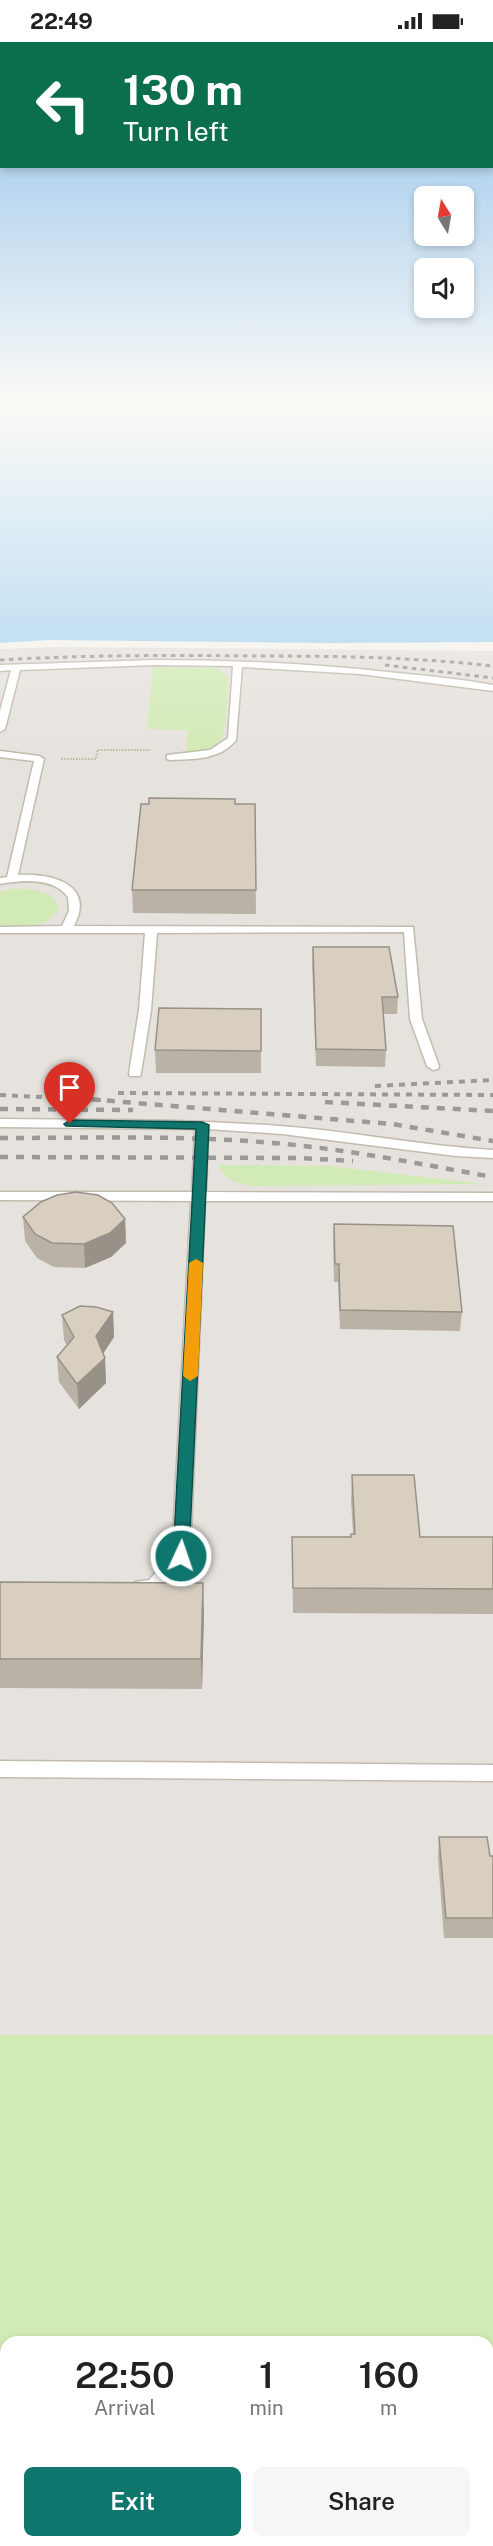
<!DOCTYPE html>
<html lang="en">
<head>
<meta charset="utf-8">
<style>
  body { margin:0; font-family:"Public Sans",sans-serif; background:#f6f6f6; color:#222; height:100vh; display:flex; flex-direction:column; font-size:22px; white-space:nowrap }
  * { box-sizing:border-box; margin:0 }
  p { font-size:20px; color:#767676 }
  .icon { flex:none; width:33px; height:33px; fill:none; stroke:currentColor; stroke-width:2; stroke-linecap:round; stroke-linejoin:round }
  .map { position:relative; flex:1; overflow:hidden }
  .panel { position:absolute; left:0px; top:2294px; width:494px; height:212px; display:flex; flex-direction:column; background:#fff; border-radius:18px 18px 0 0; box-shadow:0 3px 9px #0003 }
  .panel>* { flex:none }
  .guide { position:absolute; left:0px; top:0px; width:494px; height:126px; box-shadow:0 3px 9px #0003; background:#0b6e4f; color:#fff; overflow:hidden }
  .needle { width:39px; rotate:349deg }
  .controls { position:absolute; left:414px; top:144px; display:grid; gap:12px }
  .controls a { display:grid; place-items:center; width:60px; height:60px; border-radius:9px; background:#fff; box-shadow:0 3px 9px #0003; font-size:30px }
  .pin { position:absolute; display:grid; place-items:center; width:51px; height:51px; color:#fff; margin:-62px -26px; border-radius:50% 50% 50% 0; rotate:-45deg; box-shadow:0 0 6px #0007 }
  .pin .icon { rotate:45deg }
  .me { position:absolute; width:66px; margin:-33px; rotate:3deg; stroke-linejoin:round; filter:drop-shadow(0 0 4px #0008) }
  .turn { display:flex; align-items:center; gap:21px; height:126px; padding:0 24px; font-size:27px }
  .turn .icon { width:78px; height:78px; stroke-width:2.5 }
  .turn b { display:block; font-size:42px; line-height:51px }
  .eta { display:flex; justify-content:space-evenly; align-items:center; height:102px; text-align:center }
  .eta b { font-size:36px; font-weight:600; line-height:42px }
  .button { display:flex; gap:12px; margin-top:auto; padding:12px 24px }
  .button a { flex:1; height:69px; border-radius:9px; background:#0f766e; color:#fff; font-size:24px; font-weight:600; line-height:69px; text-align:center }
  .button a+a { background:#f6f6f6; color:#222 }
  .status { display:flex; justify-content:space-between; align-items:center; height:42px; padding:0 30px; background:#fff; direction:ltr }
  .status svg { height:16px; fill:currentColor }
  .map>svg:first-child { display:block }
  .industrial { fill:#e6e2dd; fill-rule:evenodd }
  .green { fill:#d2eab5; fill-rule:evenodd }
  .water { fill:#a9d4f2 }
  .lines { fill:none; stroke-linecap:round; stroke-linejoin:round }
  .lane-casing { stroke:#c2bbae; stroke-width:3 }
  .path { stroke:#c4b79f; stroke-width:2; stroke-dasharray:1.5 1.5; stroke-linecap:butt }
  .lane { fill:#fff; fill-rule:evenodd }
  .rail-far2 { stroke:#9a9a9a; stroke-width:3; stroke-dasharray:4.5 4.5; stroke-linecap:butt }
  .rail-far1 { stroke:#9a9a9a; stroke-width:4; stroke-dasharray:6 6; stroke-linecap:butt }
  .rail { stroke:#9a9a9a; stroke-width:4.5; stroke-dasharray:8 8; stroke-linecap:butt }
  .wall { fill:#bab2a6 }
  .shaded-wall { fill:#979187 }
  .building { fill:#d8cfc1; stroke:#979187; stroke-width:1.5 }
  .route { fill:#0f766e; stroke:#0a4d48; stroke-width:1.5 }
  .slow { fill:#f59e0b }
</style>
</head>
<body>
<div class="status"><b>22:49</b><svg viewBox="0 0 49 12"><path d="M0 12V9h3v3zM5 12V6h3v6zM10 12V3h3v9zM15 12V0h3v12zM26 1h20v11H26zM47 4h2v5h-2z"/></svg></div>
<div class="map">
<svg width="493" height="2504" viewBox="0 0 493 2504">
  <rect width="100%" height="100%" fill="#f6f3ec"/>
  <!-- industrial -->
  <path class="industrial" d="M58,605L493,609V2504H0V607ZM6,2300H488V2499H6Z"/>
  <!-- green -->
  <path class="green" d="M153,625L217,626L228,634C227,648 229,694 217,702C208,709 196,710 186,711L188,688L147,687Z
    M11,847C27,846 59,848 58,869C43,888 22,884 0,884V850Z
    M218,1123L330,1124L483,1142L252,1144C236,1141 225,1138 218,1123Z
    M0,1993H493V2504H0ZM6,2300H488V2499H6Z"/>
  <!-- water -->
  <path class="water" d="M0,361H493V600L328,601L48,598L0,601Z"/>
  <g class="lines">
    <!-- lane casing -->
    <g class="lane-casing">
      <path id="lane" d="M154,618C236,618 316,622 397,631C429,634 461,637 493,643V649L360,632L242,625L236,698C220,718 194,717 170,718L167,717V713L210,708L228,696L233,624L154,623L20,628L5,687L0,690V669L11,628L0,629V623Z
        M0,709L39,714L44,717L18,833C51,831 96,842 74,884L413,885L422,977L439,1024L438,1027L433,1028L427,1024L410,977L404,890L157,891L151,968L141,1031L140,1034H130L129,1031L139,968L145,891H0V885L62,884L69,869L68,855C53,835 22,838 0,842V836L7,835L34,719L0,715Z
        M0,1077C93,1078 186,1077 279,1084C351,1089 421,1104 493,1108V1116L456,1114L282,1092L208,1087L206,1150L493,1151V1159H205L190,1514L160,1550L154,1552L135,1550L132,1545L135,1540L149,1538L172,1512L191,1159L0,1158V1150H192L195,1087L0,1085Z
        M0,1719L493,1723V1739L0,1735Z"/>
    </g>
    <!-- path -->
    <path class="path" d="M61,717H96L97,708H150"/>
    <!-- lane -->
    <use href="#lane" class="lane"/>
    <!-- rail-far2 -->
    <path class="rail-far2" d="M0,618C85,613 170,613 256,614C335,614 414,615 493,624
      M385,623L493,636"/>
    <!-- rail-far1 -->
    <path class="rail-far1" d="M375,1044L493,1038
      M118,1051L493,1053
      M0,1053L101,1058"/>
    <!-- rail -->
    <path class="rail" d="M75,1056L392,1082L493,1099
      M325,1060L493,1069
      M0,1067L133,1068
      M0,1096C91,1096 182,1093 273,1101C347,1107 420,1122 493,1135
      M0,1115L299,1116L353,1119"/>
  </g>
  <!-- wall -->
  <path class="wall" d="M235,762H255L256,872L133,871L132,848Z
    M313,905L398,955L397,972H383L386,1008L385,1025L316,1024L312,921Z
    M261,967V1031H156L155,1008Z
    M23,1175L125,1177L126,1201L111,1215L85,1226L54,1225L37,1216L25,1199Z
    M334,1182L462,1270L460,1289L340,1287L338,1240H334L333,1201Z
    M113,1270L114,1295L103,1312L105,1316L106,1341L79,1367L59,1340L57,1315L67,1304L64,1298L62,1273Z
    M352,1433L420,1495H493V1572L293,1571L292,1495H351L353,1492L351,1458Z
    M0,1540L204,1570L202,1647L0,1646Z
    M439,1795L490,1814H493V1896H444L438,1816Z"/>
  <!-- shaded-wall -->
  <path class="shaded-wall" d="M125,1177L126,1201L111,1215L85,1226L84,1202Z
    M113,1270L114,1295L98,1319L96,1294Z
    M105,1316L106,1341L79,1367L77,1342Z
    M203,1541L204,1570L202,1647L201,1617Z"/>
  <!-- building -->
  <path class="building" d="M149,756L235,757V762H255L256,848H132L141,762H149Z
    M313,905H389L398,955H382L386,1008L316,1007Z
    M159,966L261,967V1009L155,1008Z
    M76,1150L98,1153L112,1161L125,1177L110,1191L84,1202L52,1201L35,1192L23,1175L41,1160L57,1153Z
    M334,1182L453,1184L462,1270L340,1268L339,1222H335Z
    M80,1264L96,1265L113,1270L96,1294L105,1316L77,1342L57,1315L74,1295L62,1273Z
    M352,1433H414L420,1495H493V1547L293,1546L292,1495H351V1492H355Z
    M0,1540L203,1541L201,1617H0Z
    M439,1795H487L490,1814H493V1876H446Z"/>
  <!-- sky -->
  <linearGradient id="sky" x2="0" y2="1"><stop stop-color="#8fc1ec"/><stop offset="0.51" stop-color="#fbfaf6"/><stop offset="1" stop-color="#fbfaf6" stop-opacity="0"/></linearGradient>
  <rect width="493" height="711" fill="url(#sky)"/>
  <!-- route -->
  <path class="route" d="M70,1078L202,1080L209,1083L189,1514L187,1518H176L173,1514L196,1087L66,1084L64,1082Z"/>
  <!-- slow -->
  <path class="slow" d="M196,1217L203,1221L198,1334L190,1339L183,1334L189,1221Z"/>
</svg>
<div class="controls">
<a><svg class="needle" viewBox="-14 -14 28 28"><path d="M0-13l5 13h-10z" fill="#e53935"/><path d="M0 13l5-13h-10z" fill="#767676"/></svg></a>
<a><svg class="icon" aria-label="sound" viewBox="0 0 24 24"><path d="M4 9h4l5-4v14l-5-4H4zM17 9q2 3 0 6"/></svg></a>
</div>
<div class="pin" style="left:70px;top:1082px;background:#d93025"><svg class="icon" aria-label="arrive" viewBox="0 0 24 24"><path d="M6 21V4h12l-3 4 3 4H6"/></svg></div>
<svg class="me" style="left:181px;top:1514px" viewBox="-20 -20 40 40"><circle r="17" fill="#0f766e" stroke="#fff" stroke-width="3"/><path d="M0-11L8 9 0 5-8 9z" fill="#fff"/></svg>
<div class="guide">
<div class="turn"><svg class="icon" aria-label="left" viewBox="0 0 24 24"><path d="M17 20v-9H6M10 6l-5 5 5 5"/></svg><div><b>130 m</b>Turn left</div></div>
</div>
<section class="panel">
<div class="eta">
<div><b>22:50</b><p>Arrival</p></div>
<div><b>1</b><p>min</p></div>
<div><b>160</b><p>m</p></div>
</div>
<div class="button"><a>Exit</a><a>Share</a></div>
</section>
</div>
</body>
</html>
